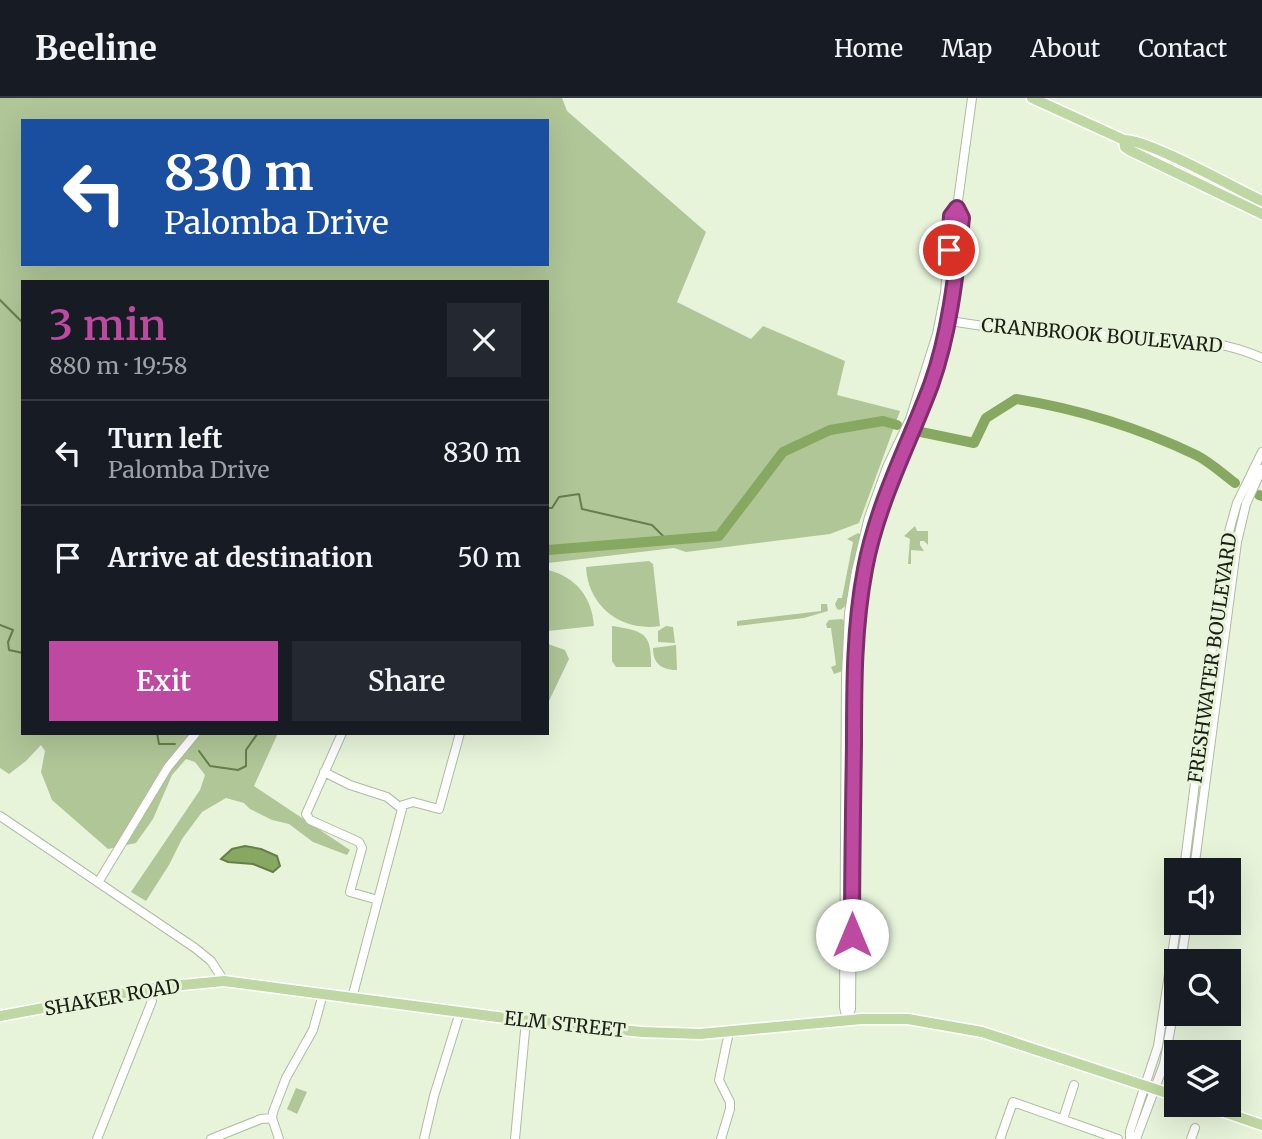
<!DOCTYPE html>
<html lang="en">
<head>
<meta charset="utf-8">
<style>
  body { margin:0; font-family:Merriweather,serif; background:#242831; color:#f1f3f6; height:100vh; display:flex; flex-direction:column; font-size:26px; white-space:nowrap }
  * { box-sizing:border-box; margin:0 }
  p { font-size:23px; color:#9ea1a6 }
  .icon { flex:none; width:38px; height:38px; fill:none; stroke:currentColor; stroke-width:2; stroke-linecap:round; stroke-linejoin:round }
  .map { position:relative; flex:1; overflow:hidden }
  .panel { position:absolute; left:21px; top:182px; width:528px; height:455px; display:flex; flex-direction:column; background:#171b24; border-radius:0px; box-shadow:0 7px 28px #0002 }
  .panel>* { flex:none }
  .banner { position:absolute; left:21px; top:21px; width:528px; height:147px; border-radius:0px; box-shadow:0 7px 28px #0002; background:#1a4fa0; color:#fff; overflow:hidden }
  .tools { position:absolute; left:1164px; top:760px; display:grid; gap:14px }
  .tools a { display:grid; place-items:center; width:77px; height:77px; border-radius:0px; background:#171b24; box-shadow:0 7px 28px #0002; font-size:35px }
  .pin { position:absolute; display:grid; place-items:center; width:60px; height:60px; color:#fff; margin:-30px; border:4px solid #fff; border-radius:50%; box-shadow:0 2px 7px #0007 }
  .me { position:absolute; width:77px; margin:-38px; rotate:0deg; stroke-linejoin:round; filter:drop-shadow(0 0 5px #0008) }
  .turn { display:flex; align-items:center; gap:24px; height:147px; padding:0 28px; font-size:32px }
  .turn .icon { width:91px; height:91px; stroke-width:2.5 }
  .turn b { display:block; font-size:49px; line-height:60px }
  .round { display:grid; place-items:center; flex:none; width:74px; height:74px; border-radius:0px; background:#242831 }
  .summary { display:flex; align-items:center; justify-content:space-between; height:119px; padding:0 28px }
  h1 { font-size:42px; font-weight:600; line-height:52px; color:#be49a1 }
  .button { display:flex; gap:14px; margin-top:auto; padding:14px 28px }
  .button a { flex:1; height:80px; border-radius:0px; background:#be49a1; color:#fff; font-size:28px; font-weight:600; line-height:80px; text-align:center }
  .button a+a { background:#242831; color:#f1f3f6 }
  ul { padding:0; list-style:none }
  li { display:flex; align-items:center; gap:21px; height:105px; padding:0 28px; border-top:2px solid #363941 }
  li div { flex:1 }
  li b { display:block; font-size:26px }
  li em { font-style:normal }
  header { display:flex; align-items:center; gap:42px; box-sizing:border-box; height:98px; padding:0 35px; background:#171b24; border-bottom:2px solid #363941 }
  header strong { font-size:33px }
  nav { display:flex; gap:38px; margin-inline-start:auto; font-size:24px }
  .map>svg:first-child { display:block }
  .green { fill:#b0c697; fill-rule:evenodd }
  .water { fill:#87a860; stroke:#667f4a; stroke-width:2 }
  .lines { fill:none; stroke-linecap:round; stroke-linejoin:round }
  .stream { stroke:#667f4a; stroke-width:2 }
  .river { stroke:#87a860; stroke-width:10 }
  .minor-casing { stroke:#afbba2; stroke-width:10 }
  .major-casing { stroke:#fff; stroke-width:13 }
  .minor { stroke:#fff; stroke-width:8 }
  .major { stroke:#bfd7a3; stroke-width:10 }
  .route-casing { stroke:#7c2f69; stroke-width:18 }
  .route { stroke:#be49a1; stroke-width:12 }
  .labels { text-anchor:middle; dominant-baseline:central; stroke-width:6; stroke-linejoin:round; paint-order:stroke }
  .street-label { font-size:19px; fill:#1a1e15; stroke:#e7f4da }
</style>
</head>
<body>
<header>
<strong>Beeline</strong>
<nav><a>Home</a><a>Map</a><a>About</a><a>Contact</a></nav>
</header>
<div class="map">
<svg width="1262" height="1041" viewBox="0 0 1262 1041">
  <rect width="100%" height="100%" fill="#e7f4da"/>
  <!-- green -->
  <path class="green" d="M0,0H562L567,13L706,134L677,204L751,241L763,228L845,263L837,297L900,313L859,425L830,436L686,454L674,450L548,465V184H23V635H278L254,688L350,752L347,757L313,744L289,726L272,722L250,711L244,705L226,700L202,714L182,741L169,767L146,803L131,794L200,692L205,677L195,664L186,661L172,677L153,721L136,745L108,751L52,702L41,674L45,653L41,647L26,663L9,676L0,670ZM23,23H548V166H23Z
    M915,428L917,433H928V447L924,443H920V447L924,453L911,452V466H908L910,441L904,438Z
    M858,435L861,437L847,507L840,512L837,511L835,506L838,500H842L853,444L847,441Z
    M649,463L653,466L660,528C622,534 588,509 586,469Z
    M548,472C576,479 592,499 594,528L548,533Z
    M821,506H827L828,513L804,520L737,528V523L821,513Z
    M842,521L845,524L843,573L834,576L831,569L836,567L831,530H827L826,526L829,522Z
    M612,528C644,533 652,535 651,569H616L612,563Z
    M666,528L673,529L675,545L658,544V533Z
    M548,546L565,552L569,561L548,605Z
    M676,547L677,572C662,572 653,566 653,550Z
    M296,990L307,994L297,1016L287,1011Z"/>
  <!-- water -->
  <path class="water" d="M245,748L261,751L277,758L280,768L273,774L253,766L228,764L221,761L232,751Z"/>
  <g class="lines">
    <!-- stream -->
    <path class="stream" d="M0,202L23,225
      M548,410H552L559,399L579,396L582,411L652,427L668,443
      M0,527L13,532L8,544L9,552L23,555
      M157,635L159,646H175
      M263,635H269
      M199,653L210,668L238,672L246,668V652L258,635"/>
    <!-- river -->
    <path class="river" d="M921,334L974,345L986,320L1016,301C1078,311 1139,330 1196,357C1210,364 1223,376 1235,385
      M1259,397L1262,398
      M548,452L719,438L783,354L830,332L883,323L897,327"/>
    <!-- minor casing -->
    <g class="minor-casing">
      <path id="minor" d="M944,222C981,228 1018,234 1055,236C1120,239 1203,233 1262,260
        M342,635L306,716L310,722L359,744L362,750L350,794L378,802
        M324,674L350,687L387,699L402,711L352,900
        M400,708L413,704L439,711L460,635
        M0,718L195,850L211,863L224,883
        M1184,772L1225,448L1237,405L1262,354
        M1194,772L1237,444L1246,406L1262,371
        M99,783L168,669L196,635
        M1181,863L1187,824
        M847,922L844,909L846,578L849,515L856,473L869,419L887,369L910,321L937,236L945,195L951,118L957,110L972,0
        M847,922L851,911L854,569C857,510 865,451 885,396C900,358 920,321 932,282C949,230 955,175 962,120L957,110
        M1063,1021L1074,987
        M97,1041L152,903L151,890
        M211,1041L261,1021L272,1020
        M279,1041L272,1020L273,1014L286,980L313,932L323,896
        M424,1041L434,998L460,914
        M515,1041L526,922
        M721,1041L730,1011V1004L719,982L729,934
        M1000,1041L1013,1004L1118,1041
        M1130,1041V1033L1158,948L1177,824
        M1136,1041L1164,966L1176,900
        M1191,1041L1195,1030"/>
    </g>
    <!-- major casing -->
    <g class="major-casing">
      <path id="major" d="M1032,0L1124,42C1150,42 1234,90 1262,103
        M1124,42L1125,49L1131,53L1262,116
        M0,918L151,890L224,883L513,921L642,934L700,936L862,921H908L982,934L1176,998
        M1201,1006L1262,1027"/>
    </g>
    <!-- minor -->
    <use href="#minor" class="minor"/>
    <!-- major -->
    <use href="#major" class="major"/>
  </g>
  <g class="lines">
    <!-- route casing -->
    <g class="route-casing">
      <path id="route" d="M852,837C852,773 853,709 854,646C854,587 854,529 865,471C877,406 908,348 931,287C950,234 956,175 962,120L957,110L951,118L949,152"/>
    </g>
    <!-- route -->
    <use href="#route" class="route"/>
  </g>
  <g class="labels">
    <!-- street labels -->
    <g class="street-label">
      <text transform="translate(1102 237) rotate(5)">CRANBROOK BOULEVARD</text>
      <text transform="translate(1212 560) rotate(-82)">FRESHWATER BOULEVARD</text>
      <text transform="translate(112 899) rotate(-10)">SHAKER ROAD</text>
      <text transform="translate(565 926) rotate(6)">ELM STREET</text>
    </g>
  </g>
</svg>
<div class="tools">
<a><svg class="icon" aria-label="sound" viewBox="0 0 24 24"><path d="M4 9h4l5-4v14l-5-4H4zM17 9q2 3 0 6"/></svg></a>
<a><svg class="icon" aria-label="search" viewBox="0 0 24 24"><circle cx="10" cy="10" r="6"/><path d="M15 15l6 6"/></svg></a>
<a><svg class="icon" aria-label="layers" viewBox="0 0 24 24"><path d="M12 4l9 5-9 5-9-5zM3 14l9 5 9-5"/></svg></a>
</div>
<div class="pin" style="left:949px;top:152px;background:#d93025"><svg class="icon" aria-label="arrive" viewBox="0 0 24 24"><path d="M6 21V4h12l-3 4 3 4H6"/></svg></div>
<svg class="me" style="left:852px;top:837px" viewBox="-20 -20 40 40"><circle r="19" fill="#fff"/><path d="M0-13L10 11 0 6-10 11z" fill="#be49a1"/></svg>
<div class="banner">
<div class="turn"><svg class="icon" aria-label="left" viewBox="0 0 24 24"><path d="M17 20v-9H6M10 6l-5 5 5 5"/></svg><div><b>830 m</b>Palomba Drive</div></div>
</div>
<section class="panel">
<div class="summary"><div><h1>3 min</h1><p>880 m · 19:58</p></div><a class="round"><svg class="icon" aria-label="close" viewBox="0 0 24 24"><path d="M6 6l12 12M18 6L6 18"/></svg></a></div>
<ul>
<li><svg class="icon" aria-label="left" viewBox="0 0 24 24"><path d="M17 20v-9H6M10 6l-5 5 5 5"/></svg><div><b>Turn left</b><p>Palomba Drive</p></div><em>830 m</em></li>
<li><svg class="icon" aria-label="arrive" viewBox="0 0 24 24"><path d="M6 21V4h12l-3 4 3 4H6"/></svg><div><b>Arrive at destination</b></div><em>50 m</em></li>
</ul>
<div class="button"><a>Exit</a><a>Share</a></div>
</section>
</div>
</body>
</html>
